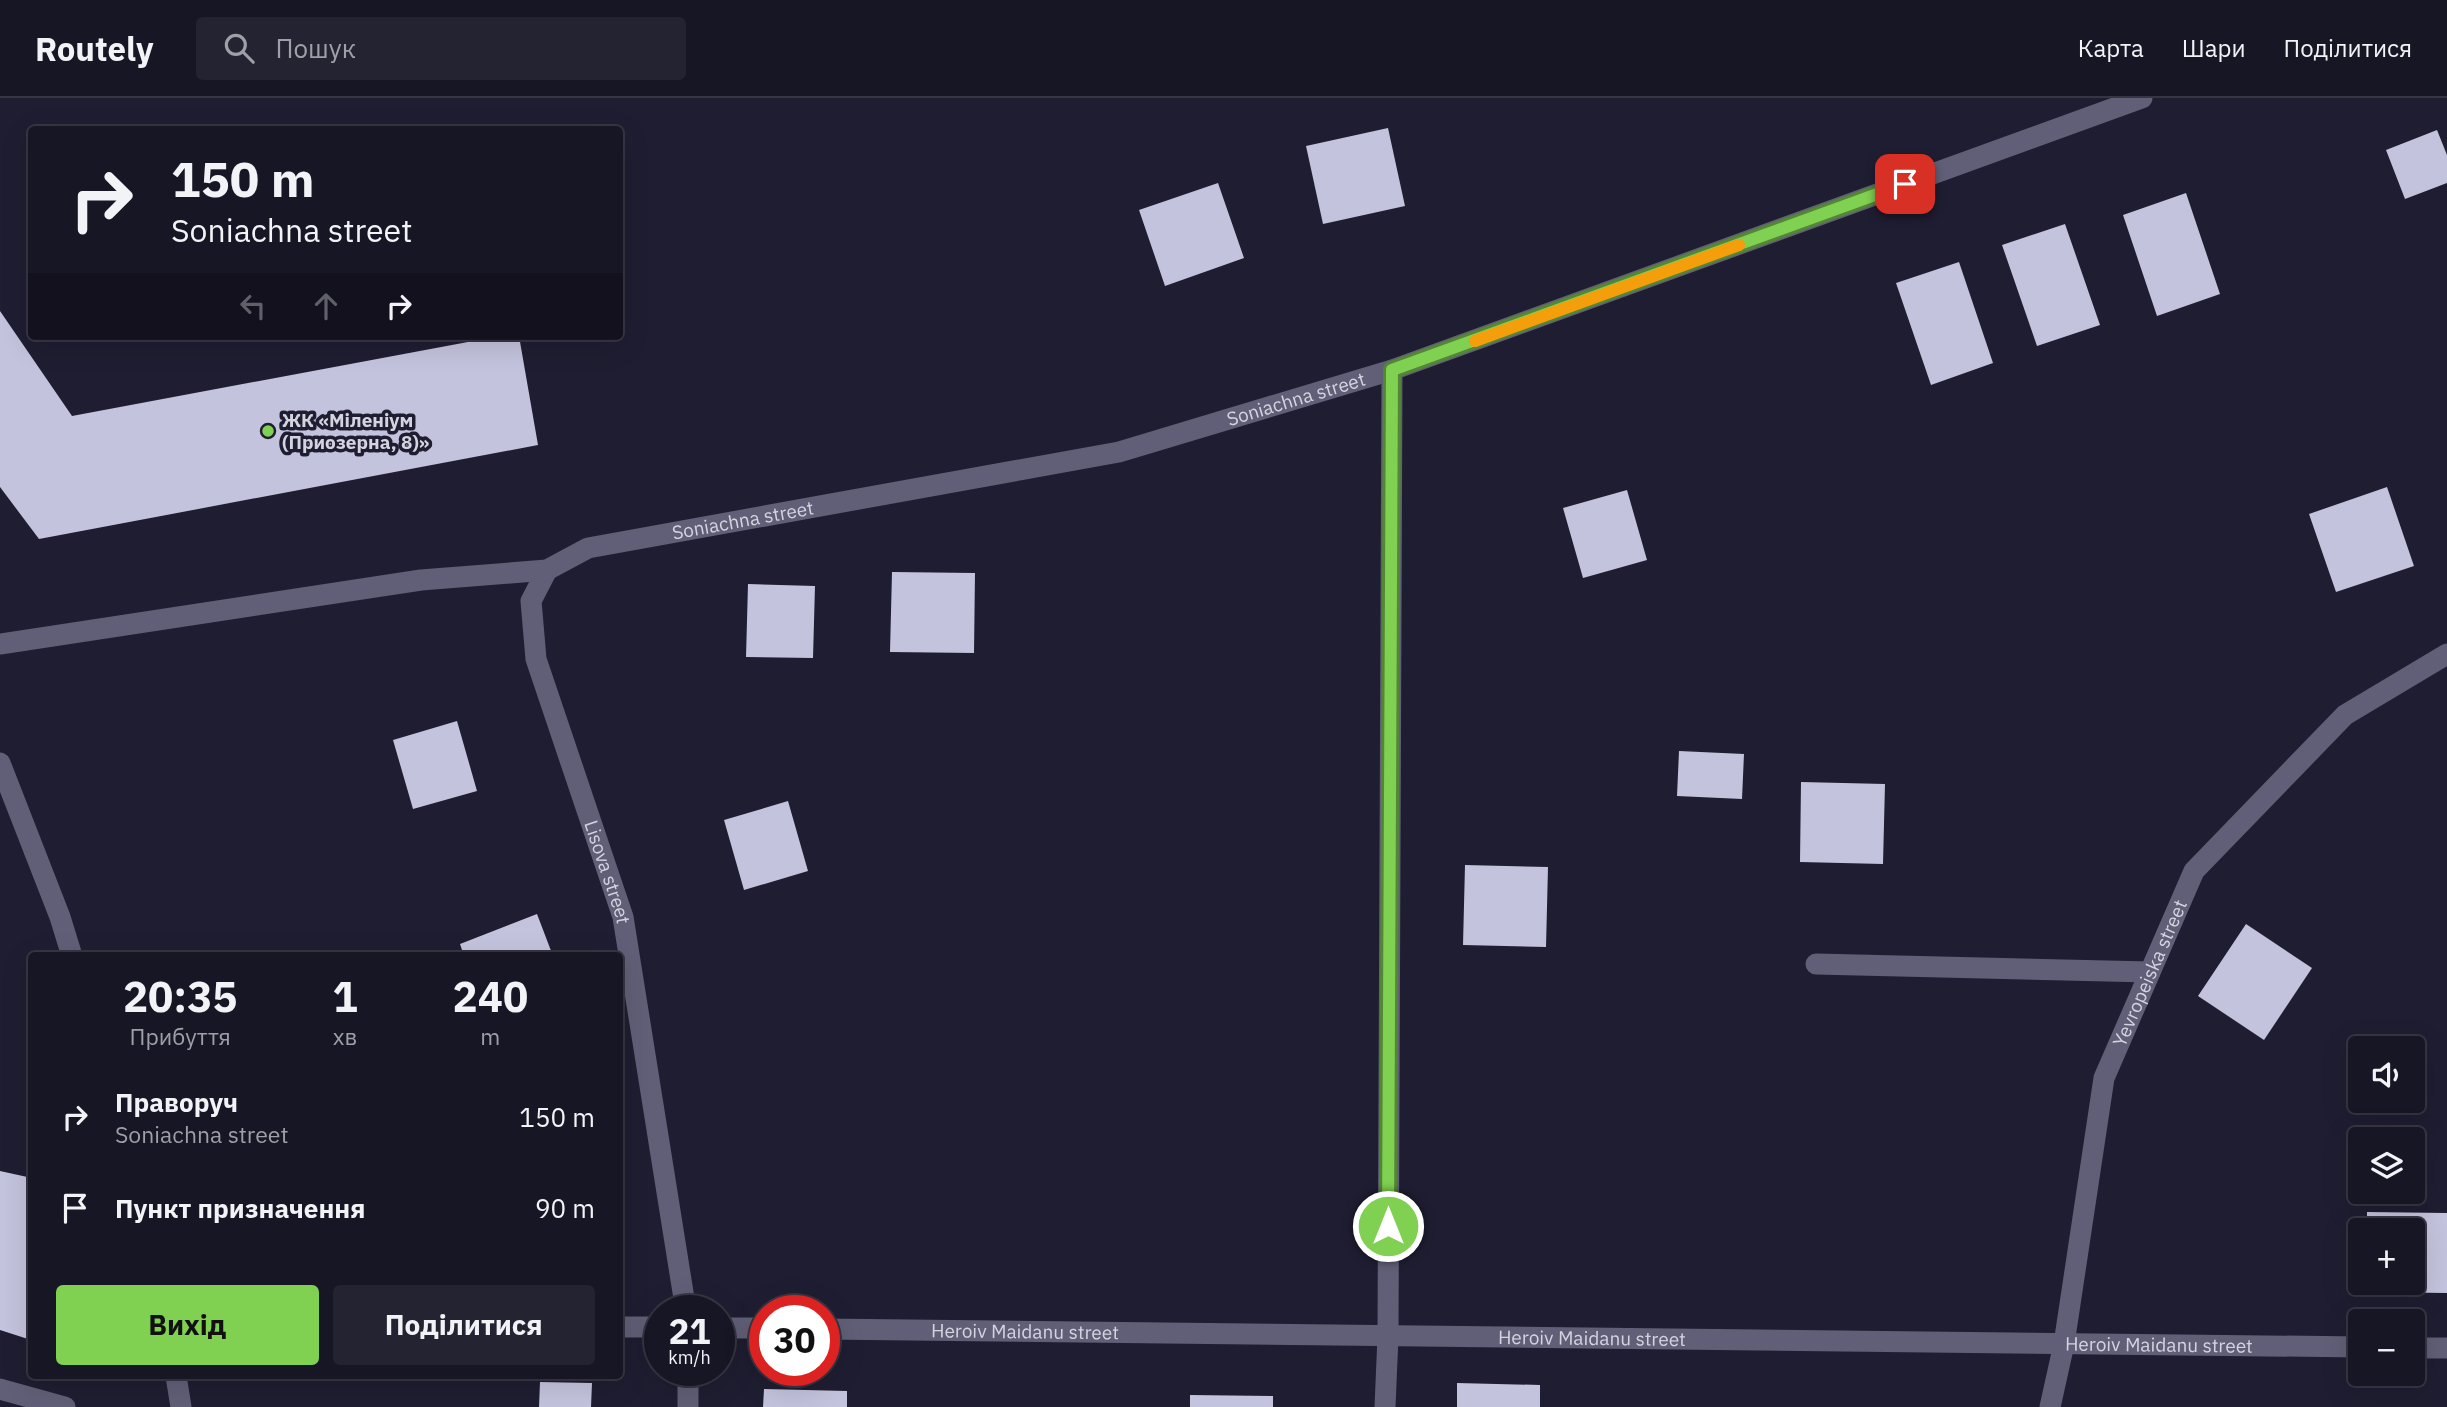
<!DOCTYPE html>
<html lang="uk">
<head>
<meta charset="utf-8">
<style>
  body { margin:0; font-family:"IBM Plex Sans",sans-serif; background:#242332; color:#f1f3f6; height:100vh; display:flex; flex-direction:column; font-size:26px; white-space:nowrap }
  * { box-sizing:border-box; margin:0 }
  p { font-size:23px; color:#9e9fa7 }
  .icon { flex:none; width:38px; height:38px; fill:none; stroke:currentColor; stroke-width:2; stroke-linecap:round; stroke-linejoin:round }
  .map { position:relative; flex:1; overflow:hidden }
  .drawer { position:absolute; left:28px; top:854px; width:595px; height:427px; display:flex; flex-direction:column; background:#171625; border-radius:7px; box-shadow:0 7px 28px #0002,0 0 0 2px #363542 }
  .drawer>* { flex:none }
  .hud { position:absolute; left:28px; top:28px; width:595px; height:214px; border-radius:7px; box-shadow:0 7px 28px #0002,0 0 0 2px #363542; background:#171625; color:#f1f3f6; overflow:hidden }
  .fabs { position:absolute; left:2348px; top:938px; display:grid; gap:14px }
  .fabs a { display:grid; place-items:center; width:77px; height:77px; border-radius:7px; background:#171625; box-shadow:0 7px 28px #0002,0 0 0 2px #363542; font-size:35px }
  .speed { position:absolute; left:644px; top:1197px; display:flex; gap:14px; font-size:35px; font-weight:700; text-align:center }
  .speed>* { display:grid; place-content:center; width:91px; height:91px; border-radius:50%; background:#171625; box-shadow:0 7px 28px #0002,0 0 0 2px #363542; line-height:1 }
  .speed small { font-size:18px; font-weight:400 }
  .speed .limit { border:10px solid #d22; background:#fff; color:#111 }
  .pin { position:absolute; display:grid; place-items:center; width:60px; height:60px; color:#fff; margin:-30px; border-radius:14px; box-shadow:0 4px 10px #0006 }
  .me { position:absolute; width:77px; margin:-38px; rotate:0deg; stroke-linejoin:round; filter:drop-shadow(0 0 5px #0008) }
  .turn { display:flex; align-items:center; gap:24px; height:147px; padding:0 28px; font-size:32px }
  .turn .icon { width:91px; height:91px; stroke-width:2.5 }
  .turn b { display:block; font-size:49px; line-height:60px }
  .lanes { display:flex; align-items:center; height:66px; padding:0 28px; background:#0003; justify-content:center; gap:35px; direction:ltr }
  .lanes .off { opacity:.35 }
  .eta { display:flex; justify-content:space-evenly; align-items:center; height:119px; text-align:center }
  .eta b { font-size:42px; font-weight:700; line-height:49px }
  .primary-button { display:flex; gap:14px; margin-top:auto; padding:14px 28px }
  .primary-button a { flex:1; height:80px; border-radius:7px; background:#80d051; color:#111; font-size:28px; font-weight:700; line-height:80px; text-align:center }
  .primary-button a+a { background:#242332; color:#f1f3f6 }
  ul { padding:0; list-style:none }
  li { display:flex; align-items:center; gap:21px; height:91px; padding:0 28px }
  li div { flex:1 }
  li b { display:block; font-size:26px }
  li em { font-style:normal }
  header { display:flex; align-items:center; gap:42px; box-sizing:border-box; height:98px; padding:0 35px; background:#171625; border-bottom:2px solid #363542 }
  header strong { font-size:33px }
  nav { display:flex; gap:38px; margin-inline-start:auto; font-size:24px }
  .search { width:490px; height:63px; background:#242332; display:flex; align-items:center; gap:18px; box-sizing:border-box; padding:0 24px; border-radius:7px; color:#9e9fa7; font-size:26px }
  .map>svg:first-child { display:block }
  .building { fill:#c4c3dd }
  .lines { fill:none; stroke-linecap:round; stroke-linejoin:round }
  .minor { stroke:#605f77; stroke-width:21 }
  .route-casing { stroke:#538735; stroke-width:18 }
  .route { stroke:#80d051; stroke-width:12 }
  .slow { stroke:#f59e0b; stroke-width:12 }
  .poi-dot { fill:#80d051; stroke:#1f1d31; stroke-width:2.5 }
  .labels { text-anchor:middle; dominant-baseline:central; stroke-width:7; stroke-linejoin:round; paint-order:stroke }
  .street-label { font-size:19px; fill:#d4d4e1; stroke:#1f1d31 }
  .poi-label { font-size:19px; font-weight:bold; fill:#d4d4e1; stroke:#1f1d31; text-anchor:start }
</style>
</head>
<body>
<header>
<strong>Routely</strong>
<div class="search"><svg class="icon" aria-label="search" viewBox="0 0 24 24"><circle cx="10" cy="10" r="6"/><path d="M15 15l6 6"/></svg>Пошук</div>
<nav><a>Карта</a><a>Шари</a><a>Поділитися</a></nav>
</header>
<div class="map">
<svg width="2447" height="1309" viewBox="0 0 2447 1309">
  <rect width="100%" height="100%" fill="#1f1d31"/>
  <!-- building -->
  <path class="building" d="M1388,30L1405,108L1323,126L1306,48Z
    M2437,32L2447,57V85L2405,101L2386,52Z
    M1218,85L1244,160L1165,188L1139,112Z
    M2186,95L2220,196L2157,218L2123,117Z
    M2065,126L2100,227L2037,248L2002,147Z
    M1959,164L1993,265L1931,287L1896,185Z
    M0,213L72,318L500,238H519L538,347L39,441L0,389Z
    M2387,389L2414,468L2336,494L2309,416Z
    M1627,392L1647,462L1583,480L1563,410Z
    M892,474L975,475L974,555L890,554Z
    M748,486L815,488L813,560L746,559Z
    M457,623L477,693L413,711L393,642Z
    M1679,653L1744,656L1742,701L1677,698Z
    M1801,684L1885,686L1883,766L1800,764Z
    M788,703L808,773L744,792L724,722Z
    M1465,767L1548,769L1546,849L1463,847Z
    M537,816L553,858H464L460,846Z
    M2246,826L2312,870L2264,942L2198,898Z
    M0,1073L32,1080L30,1117L32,1121V1228L28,1241L0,1232Z
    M2367,1114L2447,1115V1195L2365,1194L2366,1185H2413V1132H2367Z
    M540,1284L592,1285L591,1309H539Z
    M1457,1285L1540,1287V1309H1457Z
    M764,1291L847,1293V1309H763Z
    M1190,1297L1273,1298V1309H1190Z"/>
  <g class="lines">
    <!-- minor -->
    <g class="minor">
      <path id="s1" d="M547,472L531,503L536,561L623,819L686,1213"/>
      <path id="s2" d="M0,546L421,482L547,472L588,450L1119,354L1392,272L2142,0"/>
      <path d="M0,665L60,819L72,858"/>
      <path d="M1816,866L2150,874"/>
      <path d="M620,1229H660"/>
      <path d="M719,1230H765"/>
      <path id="s3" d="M824,1231L2361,1249"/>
      <path d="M2413,1250H2447"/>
      <path d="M176,1278L181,1309"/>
      <path d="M0,1291L65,1309"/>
      <path d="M688,1309V1272"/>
      <path d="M1385,1309L1388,1238L1392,272"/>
      <path id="s4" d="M2050,1309L2064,1246L2104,980L2194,773L2345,617L2447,556"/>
    </g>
  </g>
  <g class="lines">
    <!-- route casing -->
    <g class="route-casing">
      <path id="route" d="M1388,1128L1392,272L1905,86"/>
    </g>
    <!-- route -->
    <use href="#route" class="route"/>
    <!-- slow -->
    <path class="slow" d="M1475,243L1739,147"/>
  </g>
  <!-- markers -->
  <circle class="poi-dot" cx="268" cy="333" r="7"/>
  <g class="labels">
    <!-- street labels -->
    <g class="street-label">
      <text stroke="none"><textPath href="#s2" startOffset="1323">Soniachna street</textPath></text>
      <text stroke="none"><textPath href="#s2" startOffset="756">Soniachna street</textPath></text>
      <text stroke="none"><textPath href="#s1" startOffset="318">Lisova street</textPath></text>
      <text stroke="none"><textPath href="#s4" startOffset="448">Yevropeiska street</textPath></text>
      <text stroke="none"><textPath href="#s3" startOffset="201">Heroiv Maidanu street</textPath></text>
      <text stroke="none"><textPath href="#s3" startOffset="768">Heroiv Maidanu street</textPath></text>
      <text stroke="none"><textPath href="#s3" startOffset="1335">Heroiv Maidanu street</textPath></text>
    </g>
    <!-- poi labels -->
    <g class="poi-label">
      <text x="282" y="322">ЖК «Міленіум<tspan x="282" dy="22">(Приозерна, 8)»</tspan></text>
    </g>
  </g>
</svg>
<div class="fabs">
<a><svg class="icon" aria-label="sound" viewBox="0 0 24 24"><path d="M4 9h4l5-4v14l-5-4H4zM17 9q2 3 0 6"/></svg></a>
<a><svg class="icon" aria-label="layers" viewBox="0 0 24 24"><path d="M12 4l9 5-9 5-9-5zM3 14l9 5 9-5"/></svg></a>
<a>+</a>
<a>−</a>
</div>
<div class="speed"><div>21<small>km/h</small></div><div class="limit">30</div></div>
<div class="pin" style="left:1905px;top:86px;background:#d93025"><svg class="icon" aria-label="arrive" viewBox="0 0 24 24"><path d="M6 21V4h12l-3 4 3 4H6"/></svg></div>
<svg class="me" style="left:1388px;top:1128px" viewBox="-20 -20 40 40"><circle r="17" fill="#80d051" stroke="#fff" stroke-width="3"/><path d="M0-11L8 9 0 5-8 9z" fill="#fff"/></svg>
<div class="hud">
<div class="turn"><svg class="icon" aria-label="right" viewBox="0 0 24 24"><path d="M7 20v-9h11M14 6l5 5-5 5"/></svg><div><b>150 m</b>Soniachna street</div></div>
<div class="lanes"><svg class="icon off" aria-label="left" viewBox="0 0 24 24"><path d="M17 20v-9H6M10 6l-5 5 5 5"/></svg><svg class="icon off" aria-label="ahead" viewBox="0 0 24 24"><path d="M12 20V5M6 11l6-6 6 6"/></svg><svg class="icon" aria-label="right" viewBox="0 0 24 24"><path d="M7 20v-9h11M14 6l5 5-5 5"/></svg></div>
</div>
<section class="drawer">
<div class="eta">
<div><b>20:35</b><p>Прибуття</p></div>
<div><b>1</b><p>хв</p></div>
<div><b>240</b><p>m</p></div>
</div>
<ul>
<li><svg class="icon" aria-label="right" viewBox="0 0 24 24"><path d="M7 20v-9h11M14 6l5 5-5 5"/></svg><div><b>Праворуч</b><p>Soniachna street</p></div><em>150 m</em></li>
<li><svg class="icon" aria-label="arrive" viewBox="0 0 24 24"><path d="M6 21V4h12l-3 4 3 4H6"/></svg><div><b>Пункт призначення</b></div><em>90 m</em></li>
</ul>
<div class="primary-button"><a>Вихід</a><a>Поділитися</a></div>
</section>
</div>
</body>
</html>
